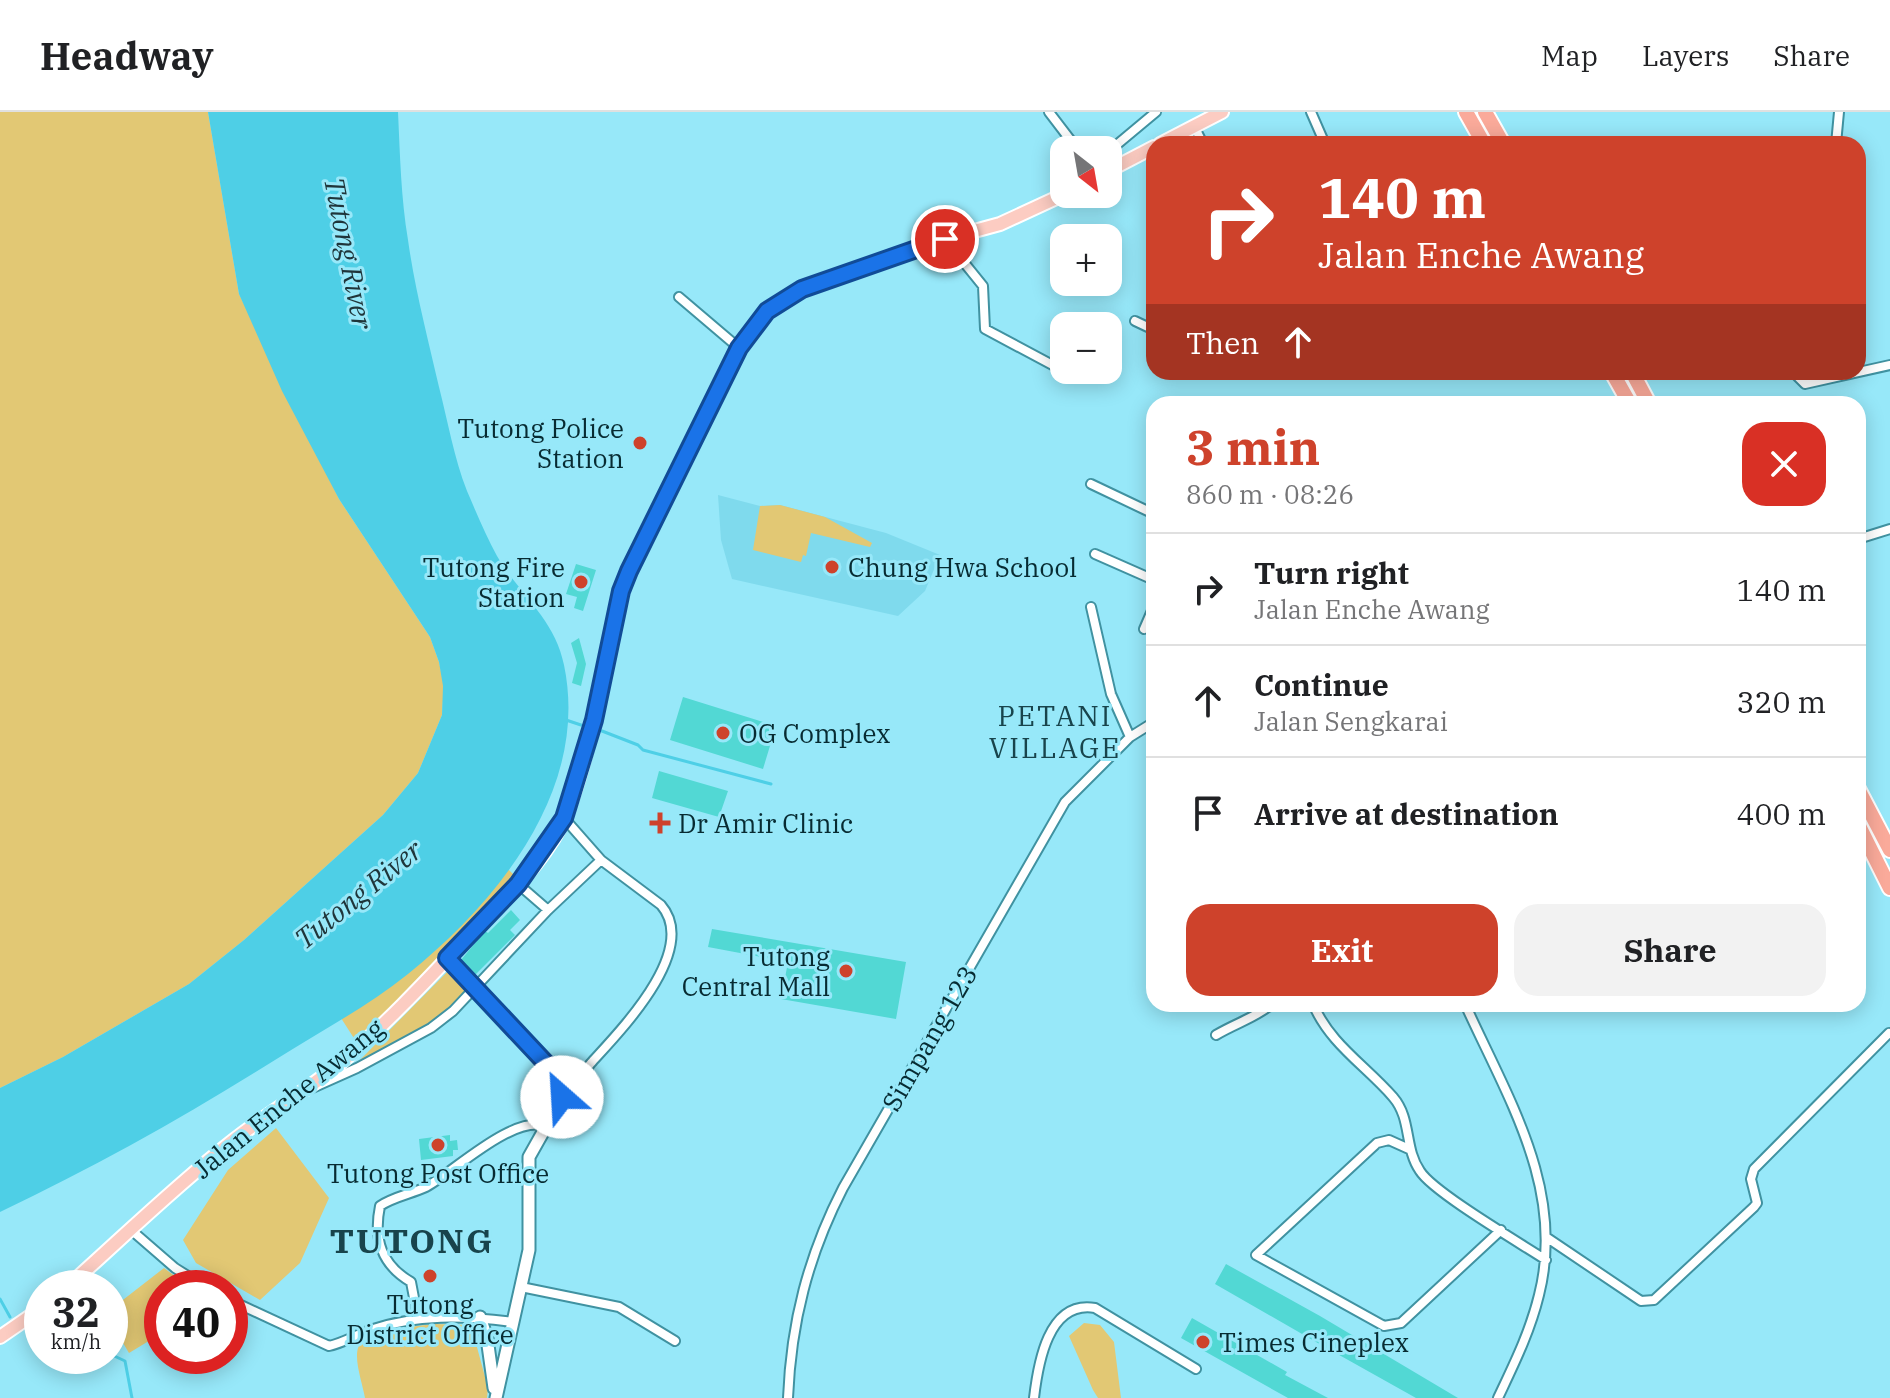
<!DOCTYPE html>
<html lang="en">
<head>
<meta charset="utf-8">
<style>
  body { margin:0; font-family:"IBM Plex Serif",serif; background:#f2f2f2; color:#202124; height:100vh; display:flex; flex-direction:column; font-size:30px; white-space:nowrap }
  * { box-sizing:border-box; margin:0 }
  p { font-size:26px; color:#757577 }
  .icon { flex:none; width:44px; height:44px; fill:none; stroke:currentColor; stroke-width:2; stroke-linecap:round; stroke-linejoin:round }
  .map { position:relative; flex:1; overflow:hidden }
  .drawer { position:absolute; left:1146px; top:284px; width:720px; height:616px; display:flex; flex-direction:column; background:#fff; border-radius:24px; box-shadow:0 4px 20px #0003 }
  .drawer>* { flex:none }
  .guide { position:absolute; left:1146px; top:24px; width:720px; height:244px; border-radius:24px; box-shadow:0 4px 20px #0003; background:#ce422b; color:#fff; overflow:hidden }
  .needle { width:52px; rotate:149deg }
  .controls { position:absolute; left:1050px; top:24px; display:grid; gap:16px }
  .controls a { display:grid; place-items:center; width:72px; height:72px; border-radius:16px; background:#fff; box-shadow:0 4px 20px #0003; font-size:40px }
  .speed { position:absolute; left:24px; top:1158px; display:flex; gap:16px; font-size:40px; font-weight:700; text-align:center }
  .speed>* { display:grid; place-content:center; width:104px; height:104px; border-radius:50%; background:#fff; box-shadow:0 4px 20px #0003; line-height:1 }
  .speed small { font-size:20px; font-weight:400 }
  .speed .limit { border:12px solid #d22; background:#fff; color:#111 }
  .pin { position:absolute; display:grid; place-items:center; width:68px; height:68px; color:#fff; margin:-34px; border:4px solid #fff; border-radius:50%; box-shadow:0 2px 8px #0007 }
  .me { position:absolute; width:88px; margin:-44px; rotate:334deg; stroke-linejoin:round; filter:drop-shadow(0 0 6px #0008) }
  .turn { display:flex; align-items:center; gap:28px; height:168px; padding:0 40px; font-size:36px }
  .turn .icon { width:104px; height:104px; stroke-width:2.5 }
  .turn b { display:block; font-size:56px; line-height:68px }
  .then { display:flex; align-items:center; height:76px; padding:0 40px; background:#0003; gap:16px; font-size:30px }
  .round { display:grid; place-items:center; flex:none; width:84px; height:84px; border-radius:24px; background:#f2f2f2 }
  .head { display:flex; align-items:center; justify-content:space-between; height:136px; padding:0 40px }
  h1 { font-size:48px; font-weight:700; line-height:60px; color:#ce422b }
  .primary-button { display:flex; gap:16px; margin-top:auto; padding:16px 40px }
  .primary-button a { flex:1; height:92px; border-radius:24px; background:#ce422b; color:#fff; font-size:32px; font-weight:700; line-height:92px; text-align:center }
  .primary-button a+a { background:#f2f2f2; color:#202124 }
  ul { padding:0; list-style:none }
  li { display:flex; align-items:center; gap:24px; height:112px; padding:0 40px; border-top:2px solid #e0e0e0 }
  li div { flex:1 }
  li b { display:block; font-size:30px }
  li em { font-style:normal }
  header { display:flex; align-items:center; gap:48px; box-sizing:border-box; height:112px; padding:0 40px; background:#fff; border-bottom:2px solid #e0e0e0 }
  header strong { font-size:38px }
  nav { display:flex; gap:44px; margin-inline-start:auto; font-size:28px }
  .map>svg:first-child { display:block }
  .built { fill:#7fdaed }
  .green { fill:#e2c874 }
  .water { fill:#4ecfe6 }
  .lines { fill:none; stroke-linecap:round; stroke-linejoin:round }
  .stream { stroke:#4ecfe6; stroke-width:3 }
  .building { fill:#52d8d4 }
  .street-casing { stroke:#4092a1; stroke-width:12 }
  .secondary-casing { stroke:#4092a1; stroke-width:15 }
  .primary-casing { stroke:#fff; stroke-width:16 }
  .highway-casing { stroke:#fff; stroke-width:18 }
  .street { stroke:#fff; stroke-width:8 }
  .secondary { stroke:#fff; stroke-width:11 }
  .primary { stroke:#fcccc2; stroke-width:12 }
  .highway { stroke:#faaa9a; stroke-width:14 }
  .route-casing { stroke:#114b97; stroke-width:20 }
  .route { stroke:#1a73e8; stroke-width:14 }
  .poi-dot { fill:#ce422b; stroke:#97e8f9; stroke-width:3 }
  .labels { text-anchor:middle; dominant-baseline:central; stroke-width:6; stroke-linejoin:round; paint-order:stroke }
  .poi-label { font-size:26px; fill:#072b32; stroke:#97e8f9; text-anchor:start }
  .street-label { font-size:26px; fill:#072b32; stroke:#97e8f9 }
  .water-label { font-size:28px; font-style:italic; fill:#1f353a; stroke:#97e8f9 }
  .neighbourhood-label { font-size:28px; letter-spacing:2px; fill:#18444c; stroke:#97e8f9 }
  .district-label { font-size:34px; font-weight:bold; letter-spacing:2px; fill:#18444c; stroke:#97e8f9 }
</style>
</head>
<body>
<header>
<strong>Headway</strong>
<nav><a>Map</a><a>Layers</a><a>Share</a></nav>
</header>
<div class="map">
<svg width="1890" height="1286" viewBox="0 0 1890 1286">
  <rect width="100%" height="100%" fill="#97e8f9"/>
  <!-- built -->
  <path class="built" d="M718,383L760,394L780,393L886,421L940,443L925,479L898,504L732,467L721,428Z"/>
  <!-- green -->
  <path class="green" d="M0,0H208L239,182L339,387L430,525L439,550L444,574L442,603L418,661L383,703L244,828L189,872L63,945L0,976Z
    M780,393L825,405L872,431L870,435L811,421L806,444L803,443L801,450L753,438L760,394Z
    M507,756L518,767L357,931L341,906C407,867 462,818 507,756Z
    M453,854L474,877L431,913L357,951Z
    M276,1016L329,1086L300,1151L260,1188L196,1151L183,1128L228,1058Z
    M164,1156L191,1176H162V1221L129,1241L110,1209V1198Z
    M1084,1211L1100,1213L1114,1230L1121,1286H1098L1093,1278L1069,1224Z
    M433,1212L471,1213L488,1276L487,1286H365C363,1273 354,1249 358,1236C362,1220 418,1214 433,1212Z"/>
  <!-- water -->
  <path class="water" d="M208,0H398C400,43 401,86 408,128C415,178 428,227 439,275C448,310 454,346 467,379C476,400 486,424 497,444C519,482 555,507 564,553C590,677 498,789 408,862C367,895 319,920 275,948C186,1004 95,1055 0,1100V976L63,945L189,872L244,828L383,703L418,661L442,603L443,574L439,550L430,525L339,387L282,279L239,182Z"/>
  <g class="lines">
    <!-- stream -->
    <path class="stream" d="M566,608L581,613
      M602,619L638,633L643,638L771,672
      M0,1187L10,1205
      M30,1224L42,1229
      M110,1242L125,1249L132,1286"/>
  </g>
  <!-- building -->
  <path class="building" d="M576,452L596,458L583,499L574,496L577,485L566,482Z
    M579,526L586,552L581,574L572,571L577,551L571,531Z
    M683,585L776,614L763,657L670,628Z
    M659,659L728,679L719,705L652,686Z
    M511,798L520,808L510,818L515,823L475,863L461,848L485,819L488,821Z
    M712,817L906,850L896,907L781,887L788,850L708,835Z
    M450,1023V1029L457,1028L458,1038H453V1044L421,1048L419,1027Z
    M1226,1152L1320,1204L1458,1286H1416L1316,1230L1215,1172Z
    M1192,1206L1287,1260L1285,1263L1328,1286H1288L1181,1226Z"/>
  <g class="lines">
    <!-- street casing -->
    <g class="street-casing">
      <path id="street" d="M1049,0L1078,38
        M1311,0L1325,32
        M1194,14L1203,32
        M1836,32L1839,0
        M1108,40L1156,0
        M945,127L983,174L985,217L1060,257
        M679,185L739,236
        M1135,209L1154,218
        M1793,260L1805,272L1890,253
        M1091,372L1154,402
        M1858,427L1890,417
        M1095,442L1154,468
        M1091,495L1111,582L1130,625
        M1144,517L1154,494
        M518,772L548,798
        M1313,892C1330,932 1365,953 1393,985C1412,1007 1404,1036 1420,1059C1433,1080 1520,1131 1546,1148
        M1465,892C1507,985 1566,1077 1539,1183C1530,1220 1514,1252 1498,1286
        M1216,923C1236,911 1255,906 1272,892
        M556,962L570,965L582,959
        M310,977L357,956L431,916L453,899L548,798L601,748
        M561,991C571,978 580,964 591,951C620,919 700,838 661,793L601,748L564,706
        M1409,1037L1389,1028L1377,1031L1256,1143L1384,1214L1401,1211L1501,1118
        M130,1117L175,1156L207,1176
        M1546,1125L1641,1189L1654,1188L1754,1095L1757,1091L1751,1067L1754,1057L1889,921
        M521,1175L619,1195L675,1229
        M230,1188L329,1234C343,1231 356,1223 370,1218C416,1202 465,1204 513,1210
        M418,1207L411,1170C382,1153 373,1128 380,1094C393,1085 411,1082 426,1075C455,1059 512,1003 546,1014
        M788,1286C791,1211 808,1144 843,1076L1065,690L1130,625L1154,610
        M1034,1286C1038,1252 1048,1188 1095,1196L1196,1257"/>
    </g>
    <!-- secondary casing -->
    <g class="secondary-casing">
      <path id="secondary" d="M447,846L556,962L563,975L556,997L529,1045V1138L496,1286
        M480,1205L487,1226L494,1276"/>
    </g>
    <!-- primary casing -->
    <g class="primary-casing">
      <path id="primary" d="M1160,32L1222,0
        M1108,59L1154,35
        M66,1176C120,1128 172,1077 229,1032C267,1001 310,978 346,946C395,904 439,855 483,809C512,778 549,744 565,704C598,626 600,538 629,459L739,236L767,199L802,177L945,127L1000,112L1065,82
        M0,1225L42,1196"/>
    </g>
    <!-- highway casing -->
    <g class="highway-casing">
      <path id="highway" d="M1466,0L1484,32
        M1485,0L1503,32
        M1612,260L1630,292
        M1632,260L1649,292
        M1858,677L1890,738
        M1858,712L1890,776"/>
    </g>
    <!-- street -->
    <use href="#street" class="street"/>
    <!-- secondary -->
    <use href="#secondary" class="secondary"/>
    <!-- primary -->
    <use href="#primary" class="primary"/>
    <!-- highway -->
    <use href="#highway" class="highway"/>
  </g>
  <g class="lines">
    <!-- route casing -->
    <g class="route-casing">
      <path id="route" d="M562,985L563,975L556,962L447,846L518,772L564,706L594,608L621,479L629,459L739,236L767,199L802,177L945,127"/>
    </g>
    <!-- route -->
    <use href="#route" class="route"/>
  </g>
  <!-- markers -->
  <g class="poi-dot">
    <circle cx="640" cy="331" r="8"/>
    <circle cx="832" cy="455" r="8"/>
    <circle cx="581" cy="470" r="8"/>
    <circle cx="723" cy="621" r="8"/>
    <path d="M656 699h8v8h8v8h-8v8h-8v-8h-8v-8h8z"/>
    <circle cx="846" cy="859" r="8"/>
    <circle cx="438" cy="1033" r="8"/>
    <circle cx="430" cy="1164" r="8"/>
    <circle cx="1203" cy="1230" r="8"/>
  </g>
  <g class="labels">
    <!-- poi labels -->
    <g class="poi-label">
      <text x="624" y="316" text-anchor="end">Tutong Police<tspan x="624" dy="30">Station</tspan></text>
      <text x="565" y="455" text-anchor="end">Tutong Fire<tspan x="565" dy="30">Station</tspan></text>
      <text x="848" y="455">Chung Hwa School</text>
      <text x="739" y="621">OG Complex</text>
      <text x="678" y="711">Dr Amir Clinic</text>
      <text x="830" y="844" text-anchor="end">Tutong<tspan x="830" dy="30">Central Mall</tspan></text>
      <text x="438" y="1061" text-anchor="middle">Tutong Post Office</text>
      <text x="430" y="1192" text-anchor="middle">Tutong<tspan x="430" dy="30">District Office</tspan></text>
      <text x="1219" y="1230">Times Cineplex</text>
    </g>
    <!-- street labels -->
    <g class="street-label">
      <text transform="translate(929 926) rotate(-60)">Simpang 123</text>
      <text transform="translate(288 986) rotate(-39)">Jalan Enche Awang</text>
    </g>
    <!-- water labels -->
    <g class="water-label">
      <text transform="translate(349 141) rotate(79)">Tutong River</text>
      <text transform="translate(358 782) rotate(-39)">Tutong River</text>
    </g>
    <!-- neighbourhood labels -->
    <g class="neighbourhood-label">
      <text x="1055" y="603">PETANI<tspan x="1055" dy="32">VILLAGE</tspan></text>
    </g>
    <!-- district labels -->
    <g class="district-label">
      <text x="412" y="1128">TUTONG</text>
    </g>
  </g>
</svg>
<div class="controls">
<a><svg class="needle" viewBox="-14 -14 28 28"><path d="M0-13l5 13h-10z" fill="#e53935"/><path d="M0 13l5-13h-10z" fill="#757577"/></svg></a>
<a>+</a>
<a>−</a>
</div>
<div class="speed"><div>32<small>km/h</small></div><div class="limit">40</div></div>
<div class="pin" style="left:945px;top:127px;background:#d93025"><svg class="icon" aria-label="arrive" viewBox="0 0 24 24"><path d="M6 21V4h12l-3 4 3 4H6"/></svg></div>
<svg class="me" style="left:562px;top:985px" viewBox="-20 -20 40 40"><circle r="19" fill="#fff"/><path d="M0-13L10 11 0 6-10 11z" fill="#1a73e8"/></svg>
<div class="guide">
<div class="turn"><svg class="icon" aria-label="right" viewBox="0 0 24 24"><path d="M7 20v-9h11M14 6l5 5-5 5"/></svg><div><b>140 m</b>Jalan Enche Awang</div></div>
<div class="then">Then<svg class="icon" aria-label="ahead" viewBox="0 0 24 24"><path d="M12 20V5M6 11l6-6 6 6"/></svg></div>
</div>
<section class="drawer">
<div class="head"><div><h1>3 min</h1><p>860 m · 08:26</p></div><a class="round" style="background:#d93025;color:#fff"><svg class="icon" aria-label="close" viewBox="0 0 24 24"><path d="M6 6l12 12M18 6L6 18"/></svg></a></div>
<ul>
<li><svg class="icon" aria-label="right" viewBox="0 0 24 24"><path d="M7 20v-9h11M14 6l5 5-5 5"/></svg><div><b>Turn right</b><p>Jalan Enche Awang</p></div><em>140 m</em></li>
<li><svg class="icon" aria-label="ahead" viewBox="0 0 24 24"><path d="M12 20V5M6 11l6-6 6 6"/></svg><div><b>Continue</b><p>Jalan Sengkarai</p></div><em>320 m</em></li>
<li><svg class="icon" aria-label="arrive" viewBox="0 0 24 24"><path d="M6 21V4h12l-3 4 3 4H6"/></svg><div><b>Arrive at destination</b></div><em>400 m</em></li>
</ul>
<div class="primary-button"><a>Exit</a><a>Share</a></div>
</section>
</div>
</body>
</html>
